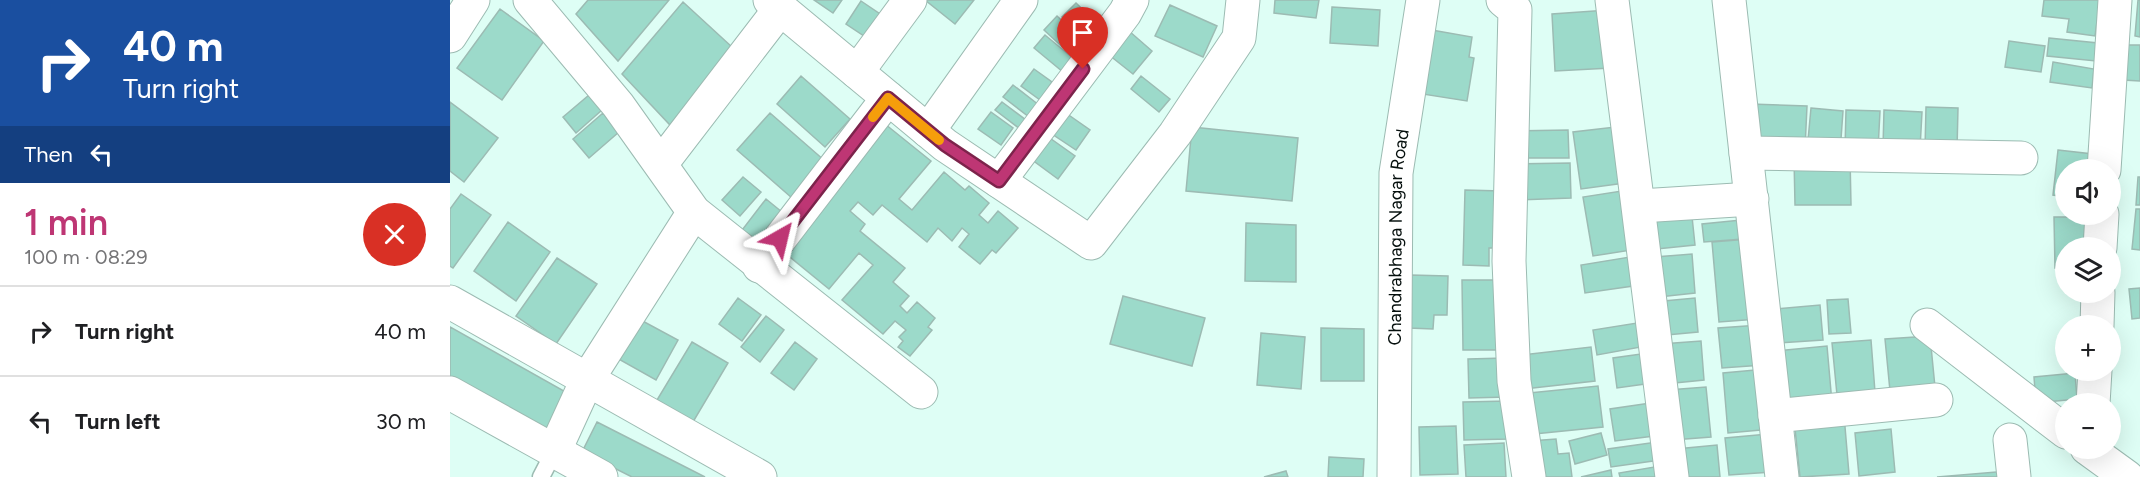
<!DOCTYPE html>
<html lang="en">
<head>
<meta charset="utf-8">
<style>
  body { margin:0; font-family:Figtree,sans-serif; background:#f2f2f2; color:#202124; height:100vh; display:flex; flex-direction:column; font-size:22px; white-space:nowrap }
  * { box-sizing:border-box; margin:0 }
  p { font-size:20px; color:#757577 }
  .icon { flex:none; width:33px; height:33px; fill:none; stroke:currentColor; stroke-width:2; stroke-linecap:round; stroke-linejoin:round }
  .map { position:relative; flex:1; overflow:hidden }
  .side { display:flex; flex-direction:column; background:#fff; width:450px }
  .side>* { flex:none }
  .banner { background:#1a4fa0; color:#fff; overflow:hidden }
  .controls { position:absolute; left:1605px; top:159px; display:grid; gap:12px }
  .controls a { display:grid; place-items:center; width:66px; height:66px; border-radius:50%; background:#fff; box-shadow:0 6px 24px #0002; font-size:30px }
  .pin { position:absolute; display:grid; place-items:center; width:51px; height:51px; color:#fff; margin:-62px -26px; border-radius:50% 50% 50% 0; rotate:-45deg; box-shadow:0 0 6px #0007 }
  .pin .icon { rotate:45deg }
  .me { position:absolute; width:66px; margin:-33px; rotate:37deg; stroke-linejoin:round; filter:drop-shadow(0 0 4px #0008) }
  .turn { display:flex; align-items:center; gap:21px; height:126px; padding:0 24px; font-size:27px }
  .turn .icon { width:78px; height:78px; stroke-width:2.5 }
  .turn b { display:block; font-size:42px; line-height:51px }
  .then { display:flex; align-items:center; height:57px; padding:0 24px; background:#0003; gap:12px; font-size:22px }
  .round { display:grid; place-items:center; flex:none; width:63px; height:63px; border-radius:32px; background:#f2f2f2 }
  .overview { display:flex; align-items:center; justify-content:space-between; height:102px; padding:0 24px }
  h1 { font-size:36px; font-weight:600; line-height:45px; color:#be3674 }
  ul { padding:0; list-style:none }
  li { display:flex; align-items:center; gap:18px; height:90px; padding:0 24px; border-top:2px solid #e0e0e0 }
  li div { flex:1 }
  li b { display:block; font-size:22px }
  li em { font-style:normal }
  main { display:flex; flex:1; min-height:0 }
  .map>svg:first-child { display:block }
  .building { fill:#9cdaca; stroke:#9cbbb3; stroke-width:1.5 }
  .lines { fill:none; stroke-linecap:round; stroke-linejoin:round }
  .lane-casing { stroke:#9cbbb2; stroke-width:19 }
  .street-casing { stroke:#9cbbb2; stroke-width:35 }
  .lane { stroke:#fff; stroke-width:16 }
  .street { stroke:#fff; stroke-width:33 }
  .route-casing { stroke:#7c234b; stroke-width:15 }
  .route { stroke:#be3674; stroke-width:10 }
  .slow { stroke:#f59e0b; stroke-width:10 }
  .labels { text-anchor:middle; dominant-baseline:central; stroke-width:6; stroke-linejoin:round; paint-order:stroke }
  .street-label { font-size:18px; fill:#050f0d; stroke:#fff }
</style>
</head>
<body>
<main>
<section class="side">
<div class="banner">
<div class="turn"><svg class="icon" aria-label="right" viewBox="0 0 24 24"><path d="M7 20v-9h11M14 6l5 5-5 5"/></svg><div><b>40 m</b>Turn right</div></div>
<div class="then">Then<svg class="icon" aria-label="left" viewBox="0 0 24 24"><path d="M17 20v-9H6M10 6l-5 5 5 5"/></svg></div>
</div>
<div class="overview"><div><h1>1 min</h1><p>100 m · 08:29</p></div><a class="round" style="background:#d93025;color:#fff"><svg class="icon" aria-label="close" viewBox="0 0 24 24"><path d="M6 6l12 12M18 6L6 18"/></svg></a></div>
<ul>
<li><svg class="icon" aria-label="right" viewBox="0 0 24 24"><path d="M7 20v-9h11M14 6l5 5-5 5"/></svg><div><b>Turn right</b></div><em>40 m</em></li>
<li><svg class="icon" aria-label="left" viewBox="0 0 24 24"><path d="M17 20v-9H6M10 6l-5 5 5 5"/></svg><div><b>Turn left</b></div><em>30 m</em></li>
</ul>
</section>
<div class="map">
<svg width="1690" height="477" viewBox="0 0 1690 477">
  <rect width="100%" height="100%" fill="#defef5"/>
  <!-- building -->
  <path class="building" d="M138,0H219L168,61L126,14Z
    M364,0H392L383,13Z
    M475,0H524L505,24Z
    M825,0H869L866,18L824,13Z
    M1594,0H1650L1645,36L1617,32L1619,19L1592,16Z
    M1688,0H1690V37L1685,36Z
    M411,1L436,18L420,40L396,24Z
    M233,2L282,47L220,125L172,74Z
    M626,3L649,25L636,39L612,17Z
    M720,5L767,26L753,57L705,36Z
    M882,7L930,10L928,46L880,43Z
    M50,9L94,41L52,100L7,68Z
    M1158,10L1161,68L1105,71L1102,14Z
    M607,16L635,42L622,56L594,30Z
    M976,29L1022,37L1019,57L1024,58L1017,101L966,93Z
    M679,31L702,51L683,74L659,55Z
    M595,35L624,59L613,72L584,48Z
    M1599,38L1648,43L1646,61L1597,56Z
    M1559,41L1595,46L1591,72L1555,67Z
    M1674,45H1690V81L1673,80Z
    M1603,62L1644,69L1642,88L1600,82Z
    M584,69L602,82L590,100L571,86Z
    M351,76L400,119L375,147L327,104Z
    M691,76L720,99L709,112L681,89Z
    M563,85L589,105L579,117L553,97Z
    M139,95L152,110L126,133L113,117Z
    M0,102L48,138L14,182L0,171Z
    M552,102L576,120L570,129L545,110Z
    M1300,104L1357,106L1355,149L1298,147Z
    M1476,107L1508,108L1507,150L1475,149Z
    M1361,108L1393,111L1390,153L1357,151Z
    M1396,110L1430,111L1428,150L1395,149Z
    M1434,110L1472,112L1470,149L1433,147Z
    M613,111L640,130L626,150L599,132Z
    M541,112L563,128L551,145L528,129Z
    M153,113L169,132L139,158L123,139Z
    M320,113L375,161L342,198L287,150Z
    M435,124L481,161L449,199L462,210L494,172L515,190L519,186L539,203L529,215L538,223L548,211L568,228L546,253L542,250L530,264L509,247L519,234L512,228L502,241L488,228L477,242L432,205L423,215L408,202L400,211L415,224L410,231L455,268L443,282L459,296L450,306L457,313L467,302L485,318L478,327L482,330L460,356L448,347L453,341L449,337L456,330L445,321L433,334L392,300L423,265L409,253L379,289L330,249Z
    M1174,126L1182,182L1131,189L1123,132Z
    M742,127L848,138L842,201L736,191Z
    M1118,130L1119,158H1066V131Z
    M597,136L625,156L608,179L581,159Z
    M1608,150L1643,154L1642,170H1616V197L1603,195Z
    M1400,157L1401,205H1345L1344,158Z
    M1120,163L1121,198L1067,200L1066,164Z
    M293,177L311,192L290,216L272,200Z
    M1688,177H1690V205H1686Z
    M1015,190L1051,191L1050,248H1039V266L1013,265Z
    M1178,190L1188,249L1143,256L1133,197Z
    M11,194L41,215L3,268L0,266V209Z
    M316,199L332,212L305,246L289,234Z
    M1241,207L1245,245L1207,249L1204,210Z
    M1686,209H1690V250L1682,249Z
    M1604,217H1635L1636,248H1616V268H1605Z
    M1291,220L1293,239L1254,242L1252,224Z
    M58,222L100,252L66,301L24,271Z
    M796,223L846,225V282L795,281Z
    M1300,239L1308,319L1269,322L1262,242Z
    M1242,254L1245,293L1209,297L1205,257Z
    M1186,256L1190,285L1135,293L1131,265Z
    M107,258L147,284L106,344L66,316Z
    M961,275L998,276L997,315H984L983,329L959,328Z
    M1012,280H1050L1051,350H1013Z
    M1690,288V318L1682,319L1679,289Z
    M673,296L755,318L742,366L660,344Z
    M288,298L311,315L292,341L269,324Z
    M1245,298L1248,332L1206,336L1203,302Z
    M1398,299L1401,333L1379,334L1377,300Z
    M1370,305L1373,340L1328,343L1325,309Z
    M316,316L334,330L310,362L291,347Z
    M187,318L228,340L206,380L165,357Z
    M1187,323L1191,347L1147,355L1143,330Z
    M1310,325L1313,365L1272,368L1268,328Z
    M0,327L121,395L96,438L0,383Z
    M871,328L914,329V381H871Z
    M811,333L855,337L851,389L807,385Z
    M1480,336L1485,387L1440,391L1435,339Z
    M1421,340L1425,392L1387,395L1382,343Z
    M1251,341L1254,380L1215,384L1211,344Z
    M242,342L278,363L243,422L207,400Z
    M345,342L367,359L344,390L321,373Z
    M1377,346L1382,403L1331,408L1326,351Z
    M1141,347L1145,381L1074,389L1071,355Z
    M1198,353L1202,383L1167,388L1163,358Z
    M1055,358L1057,397L1019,398L1018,359Z
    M1316,369L1322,429L1278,433L1273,373Z
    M1625,373L1627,399L1586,403L1584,377Z
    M1148,386L1153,427L1074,435L1069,394Z
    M1256,387L1261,437L1223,440L1218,390Z
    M1058,401L1059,439L1014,440L1013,402Z
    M1207,402L1212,435L1165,441L1160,409Z
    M1394,415L1399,474L1350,477L1344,419Z
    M147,422L255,477H182L132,452Z
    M1006,426L1008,474L970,475L969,427Z
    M1441,429L1445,472L1409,476L1405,433Z
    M1151,433L1157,455L1125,464L1119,441Z
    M1318,434L1322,472L1279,475L1275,438Z
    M1106,439L1108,454L1119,453L1122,477H1084L1080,441Z
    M1214,441L1217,459L1161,467L1158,449Z
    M1054,443L1056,477H1016L1014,445Z
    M1267,445L1270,477H1229L1226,449Z
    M879,457L914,459L913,477H878Z
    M1216,465L1218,477H1170L1169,473Z
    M1161,470L1162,477H1131Z
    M836,471L838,477H814Z
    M1558,471L1559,477H1487Z"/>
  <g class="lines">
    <!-- lane casing -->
    <g class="lane-casing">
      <path id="lane" d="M91,477L104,452"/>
    </g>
    <!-- street casing -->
    <g class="street-casing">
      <g id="street">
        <path d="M80,0L168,105L244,212L471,392"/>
        <path d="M320,0L495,145L641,243L725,134L789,38L793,0"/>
        <path d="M1053,0L1065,10L1059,261L1064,381L1079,477"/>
        <path d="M1162,0L1222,477"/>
        <path d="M1279,0L1332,477"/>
        <path d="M0,36L23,0"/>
        <path d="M407,72L460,0"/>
        <path d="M478,131L571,0"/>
        <path d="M1296,153L1571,158"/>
        <path d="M211,164L330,9"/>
        <path d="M1654,170L1665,0"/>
        <path d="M549,181L675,13L682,0"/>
        <path d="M1190,206L1302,199"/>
        <path d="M1650,248L1652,214"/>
        <path d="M309,266L438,98"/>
        <path d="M0,302L310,477"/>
        <path d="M1477,325L1616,432"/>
        <path d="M1647,326L1648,292"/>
        <path d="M0,393L151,477"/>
        <path d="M1643,404L1645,370"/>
        <path d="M1325,416L1486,400"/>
        <path d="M1560,440L1564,477"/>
        <path d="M1637,448L1677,477"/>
        <path d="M104,452L137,380L244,212"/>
        <path id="s1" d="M944,477L946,173L973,0"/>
      </g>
    </g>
    <!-- lane -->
    <use href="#lane" class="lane"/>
    <!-- street -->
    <use href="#street" class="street"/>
  </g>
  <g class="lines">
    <!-- route casing -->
    <g class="route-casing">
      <path id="route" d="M330,238L438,98L495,145L549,181L633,69"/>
    </g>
    <!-- route -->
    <use href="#route" class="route"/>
    <!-- slow -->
    <path class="slow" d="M423,117L438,98L489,140"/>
  </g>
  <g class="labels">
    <!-- street labels -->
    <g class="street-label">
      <text stroke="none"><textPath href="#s1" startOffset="240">Chandrabhaga Nagar Road</textPath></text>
    </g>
  </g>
</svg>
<div class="controls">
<a><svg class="icon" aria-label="sound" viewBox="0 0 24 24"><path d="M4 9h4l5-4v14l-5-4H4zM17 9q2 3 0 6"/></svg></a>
<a><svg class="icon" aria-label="layers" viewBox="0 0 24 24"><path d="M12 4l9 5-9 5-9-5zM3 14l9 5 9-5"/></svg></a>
<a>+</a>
<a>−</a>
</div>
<div class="pin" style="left:633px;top:69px;background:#d93025"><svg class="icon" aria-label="arrive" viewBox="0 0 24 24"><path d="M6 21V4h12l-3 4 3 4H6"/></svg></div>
<svg class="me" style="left:330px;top:238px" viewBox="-20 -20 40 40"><path d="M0-17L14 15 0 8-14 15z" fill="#be3674" stroke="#fff" stroke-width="4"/></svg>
</div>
</main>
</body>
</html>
